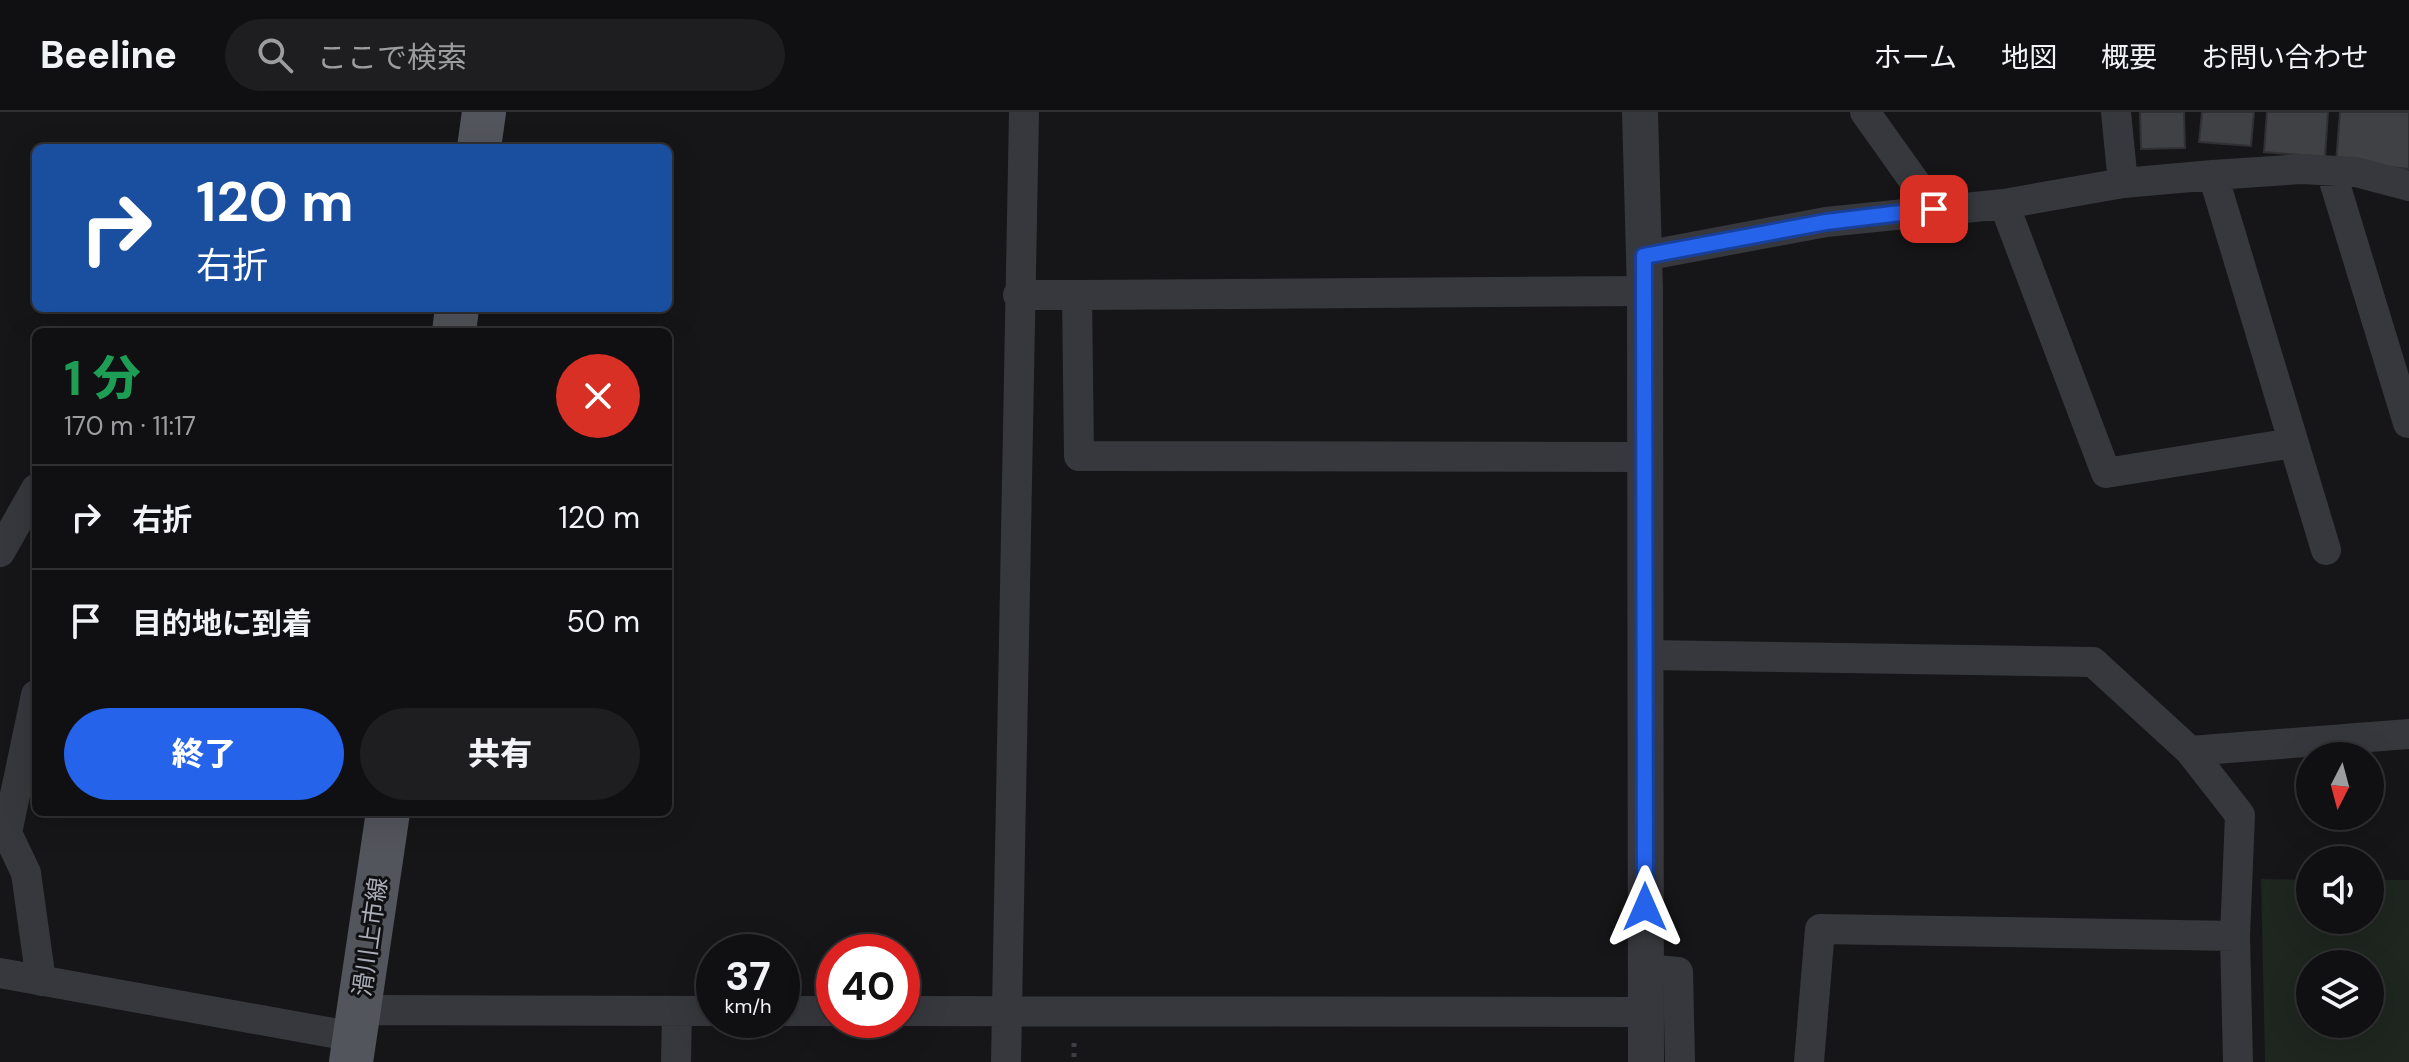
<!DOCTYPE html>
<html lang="ja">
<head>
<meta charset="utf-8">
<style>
  body { margin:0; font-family:"DM Sans","Noto Sans JP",sans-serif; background:#1e1e20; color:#f1f3f6; height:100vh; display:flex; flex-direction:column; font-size:30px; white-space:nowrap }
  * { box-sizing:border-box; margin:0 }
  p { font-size:26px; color:#9c9d9f }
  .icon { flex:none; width:44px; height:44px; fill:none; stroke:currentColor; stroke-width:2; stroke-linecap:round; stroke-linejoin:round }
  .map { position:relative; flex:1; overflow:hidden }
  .panel { position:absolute; left:32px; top:216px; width:640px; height:488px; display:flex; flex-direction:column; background:#101012; border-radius:12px; box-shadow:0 8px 32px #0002,0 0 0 2px #303032 }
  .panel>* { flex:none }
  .hud { position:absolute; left:32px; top:32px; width:640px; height:168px; border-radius:12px; box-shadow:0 8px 32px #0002,0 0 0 2px #303032; background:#1a4fa0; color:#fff; overflow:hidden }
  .needle { width:52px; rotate:186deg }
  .tools { position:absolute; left:2296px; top:630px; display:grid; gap:16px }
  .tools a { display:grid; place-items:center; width:88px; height:88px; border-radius:50%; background:#101012; box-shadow:0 8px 32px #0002,0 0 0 2px #303032; font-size:40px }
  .speed { position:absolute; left:696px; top:822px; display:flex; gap:16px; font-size:40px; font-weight:700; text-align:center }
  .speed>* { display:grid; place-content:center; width:104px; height:104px; border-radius:50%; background:#101012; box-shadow:0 8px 32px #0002,0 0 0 2px #303032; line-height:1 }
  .speed small { font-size:20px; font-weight:400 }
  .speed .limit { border:12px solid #d22; background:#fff; color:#111 }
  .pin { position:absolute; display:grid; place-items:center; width:68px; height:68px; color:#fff; margin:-34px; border-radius:16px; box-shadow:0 4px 12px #0006 }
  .me { position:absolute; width:88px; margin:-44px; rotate:0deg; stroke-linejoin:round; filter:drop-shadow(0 0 6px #0008) }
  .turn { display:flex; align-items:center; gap:28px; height:168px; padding:0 32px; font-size:36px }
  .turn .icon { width:104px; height:104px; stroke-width:2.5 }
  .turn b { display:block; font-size:56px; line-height:68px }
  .round { display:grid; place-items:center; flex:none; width:84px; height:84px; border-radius:42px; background:#1e1e20 }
  .headline { display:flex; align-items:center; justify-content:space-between; height:136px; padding:0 32px }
  h1 { font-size:48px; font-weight:800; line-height:60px; color:#1e9e55 }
  .action { display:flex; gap:16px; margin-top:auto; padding:16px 32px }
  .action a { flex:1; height:92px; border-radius:48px; background:#2563eb; color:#fff; font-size:32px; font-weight:800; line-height:92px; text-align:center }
  .action a+a { background:#1e1e20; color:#f1f3f6 }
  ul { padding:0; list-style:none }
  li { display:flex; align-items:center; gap:24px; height:104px; padding:0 32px; border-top:2px solid #303032 }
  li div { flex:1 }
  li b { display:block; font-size:30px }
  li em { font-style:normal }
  header { display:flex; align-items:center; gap:48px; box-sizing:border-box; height:112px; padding:0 40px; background:#101012; border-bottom:2px solid #303032 }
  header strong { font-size:38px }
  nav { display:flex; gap:44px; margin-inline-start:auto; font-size:28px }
  .search { width:560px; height:72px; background:#1e1e20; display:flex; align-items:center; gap:20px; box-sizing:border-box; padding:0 28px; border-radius:44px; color:#9c9d9f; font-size:30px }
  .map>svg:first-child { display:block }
  .green { fill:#1e261f; fill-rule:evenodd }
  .building { fill:#404145; stroke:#303034; stroke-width:2 }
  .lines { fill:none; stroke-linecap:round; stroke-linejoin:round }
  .path { stroke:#3d3f44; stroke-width:5; stroke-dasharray:4 6; stroke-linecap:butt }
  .minor { stroke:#37383d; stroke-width:30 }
  .tertiary { stroke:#37383d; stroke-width:36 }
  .primary { stroke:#53555c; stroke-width:44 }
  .route-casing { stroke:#184099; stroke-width:20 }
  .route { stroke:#2563eb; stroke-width:14 }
  .labels { text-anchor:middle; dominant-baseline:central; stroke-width:6; stroke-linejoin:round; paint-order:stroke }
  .street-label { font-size:24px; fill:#a8adb8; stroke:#111113 }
</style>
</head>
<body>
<header>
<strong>Beeline</strong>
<div class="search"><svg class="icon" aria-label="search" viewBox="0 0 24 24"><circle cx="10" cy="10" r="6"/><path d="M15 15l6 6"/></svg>ここで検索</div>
<nav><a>ホーム</a><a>地図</a><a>概要</a><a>お問い合わせ</a></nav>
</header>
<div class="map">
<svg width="2409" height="950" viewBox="0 0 2409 950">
  <rect width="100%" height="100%" fill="#161618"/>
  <!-- green -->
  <path class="green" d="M2261,767L2310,768V808H2370V768H2409V950H2265ZM2310,852H2370V912H2310Z"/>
  <!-- building -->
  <path class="building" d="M2140,0H2184L2185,36L2141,37Z
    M2202,0H2254L2251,34L2199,30Z
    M2267,0H2328L2325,45L2264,40Z
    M2340,0H2409V57L2336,50Z"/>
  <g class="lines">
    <!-- path -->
    <path class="path" d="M1074,931V950"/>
    <!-- minor -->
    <path class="minor" d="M1865,0L1934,97
      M2116,0L2123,71
      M2331,59L2408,311
      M2213,63L2326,438
      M2004,92L2106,361L2293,331
      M1644,144L1826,110L2004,92L2123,71L2213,63L2302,57L2356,60L2409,74
      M1018,183H1077L1079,344L1645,345
      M1077,183L1645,179
      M0,440L36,377
      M1645,543L2093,550L2190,639L2409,622
      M36,583L7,721L26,761L41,869
      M2235,824L2238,950
      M1645,857L1678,860L1680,950
      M0,861L355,925
      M360,898L714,899
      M782,899H834
      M902,899L1645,900
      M676,950L677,899
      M1006,950L1024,0
      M1809,950L1820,817L2235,824L2240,703L2190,639"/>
    <!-- tertiary -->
    <path class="tertiary" d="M1640,0L1645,179L1646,950"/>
    <!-- primary -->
    <path class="primary" d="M479,36L484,0
      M454,220L457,196
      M351,950L388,700"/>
  </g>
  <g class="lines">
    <!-- route casing -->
    <g class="route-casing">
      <path id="route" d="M1645,795L1644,144L1826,110L1934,97"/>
    </g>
    <!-- route -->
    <use href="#route" class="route"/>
  </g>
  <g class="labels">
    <!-- street labels -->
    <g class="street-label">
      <text transform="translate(370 825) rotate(-82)">滑川上市線</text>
    </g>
  </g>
</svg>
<div class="tools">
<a><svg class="needle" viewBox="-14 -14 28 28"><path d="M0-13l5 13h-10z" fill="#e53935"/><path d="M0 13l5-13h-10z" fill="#9c9d9f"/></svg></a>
<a><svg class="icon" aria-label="sound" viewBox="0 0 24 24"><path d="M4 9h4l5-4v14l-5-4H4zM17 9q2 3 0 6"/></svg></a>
<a><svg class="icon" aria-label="layers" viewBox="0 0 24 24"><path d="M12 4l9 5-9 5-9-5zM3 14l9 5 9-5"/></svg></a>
</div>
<div class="speed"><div>37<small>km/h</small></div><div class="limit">40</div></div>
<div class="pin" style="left:1934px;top:97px;background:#d93025"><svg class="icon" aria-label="arrive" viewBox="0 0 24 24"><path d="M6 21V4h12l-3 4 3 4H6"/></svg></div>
<svg class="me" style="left:1645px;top:795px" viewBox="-20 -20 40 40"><path d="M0-17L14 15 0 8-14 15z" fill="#2563eb" stroke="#fff" stroke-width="4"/></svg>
<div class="hud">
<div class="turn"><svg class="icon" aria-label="right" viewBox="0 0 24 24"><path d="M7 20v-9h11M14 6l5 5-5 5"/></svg><div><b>120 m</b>右折</div></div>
</div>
<section class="panel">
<div class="headline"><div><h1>1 分</h1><p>170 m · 11:17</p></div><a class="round" style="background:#d93025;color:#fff"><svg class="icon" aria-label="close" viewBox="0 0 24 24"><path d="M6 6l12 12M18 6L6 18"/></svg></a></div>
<ul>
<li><svg class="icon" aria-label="right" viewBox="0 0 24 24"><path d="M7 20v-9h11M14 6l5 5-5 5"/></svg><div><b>右折</b></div><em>120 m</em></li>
<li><svg class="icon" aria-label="arrive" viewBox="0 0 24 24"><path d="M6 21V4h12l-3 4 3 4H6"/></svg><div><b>目的地に到着</b></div><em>50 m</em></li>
</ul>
<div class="action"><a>終了</a><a>共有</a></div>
</section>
</div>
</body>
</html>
